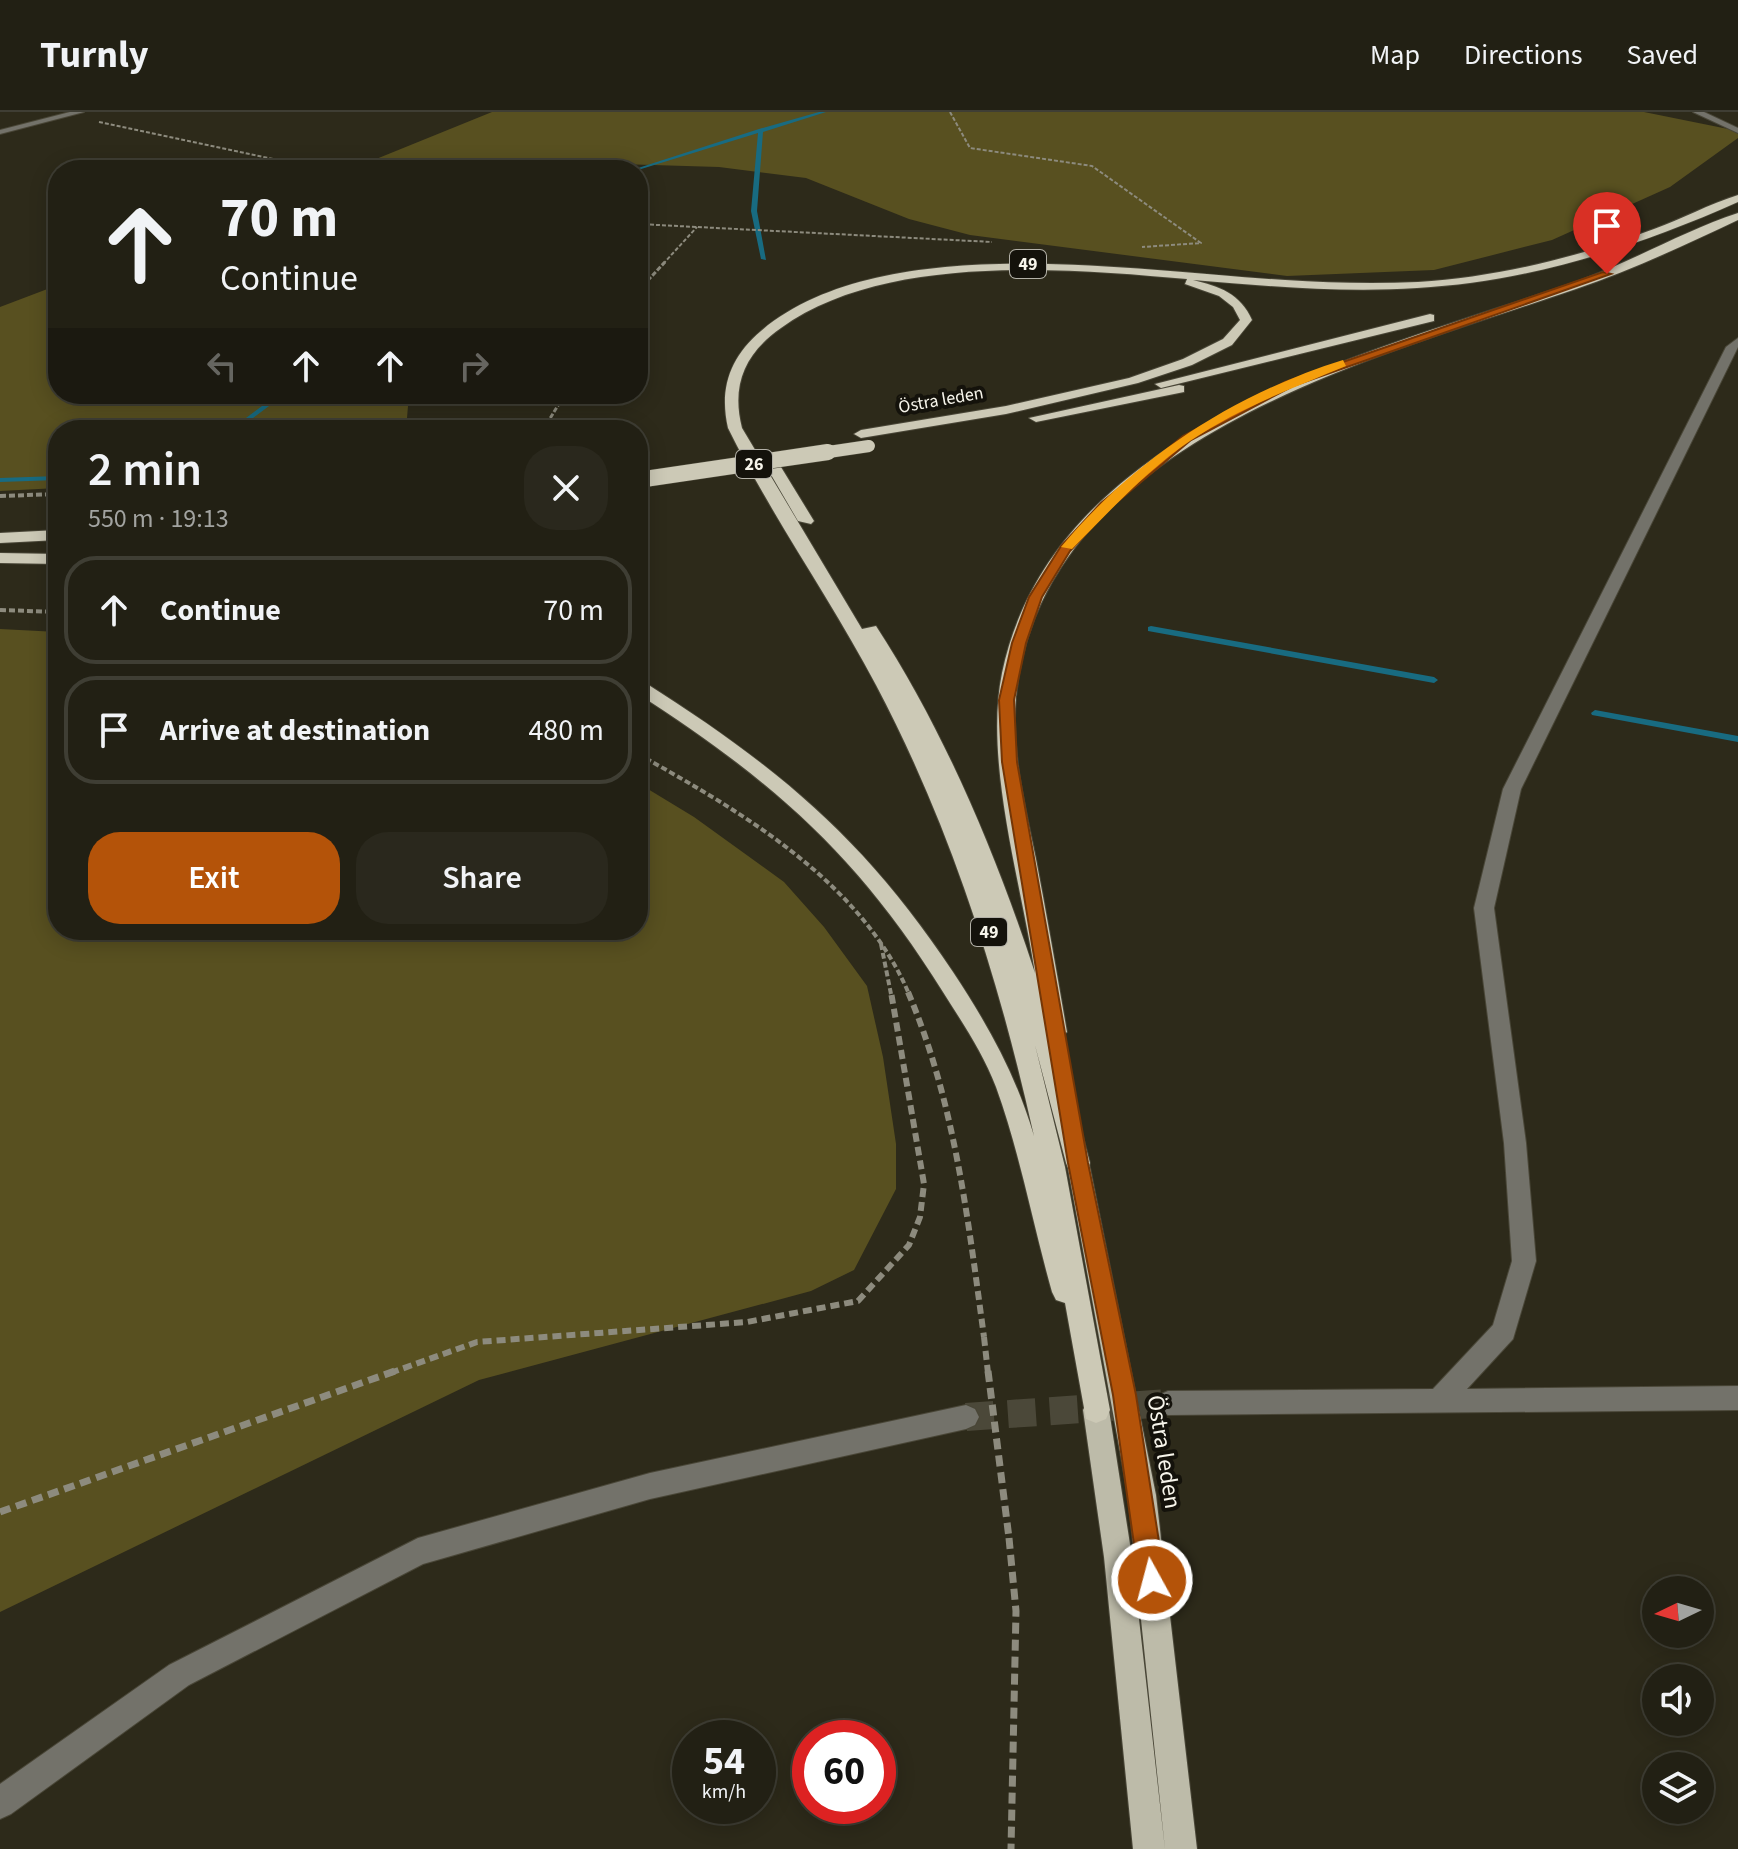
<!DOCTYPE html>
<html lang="en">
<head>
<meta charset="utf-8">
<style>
  body { margin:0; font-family:"Source Sans 3",sans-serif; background:#2a281d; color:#f1f3f6; height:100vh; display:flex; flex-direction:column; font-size:30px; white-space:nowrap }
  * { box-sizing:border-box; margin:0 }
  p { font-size:26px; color:#a2a3a0 }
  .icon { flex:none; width:44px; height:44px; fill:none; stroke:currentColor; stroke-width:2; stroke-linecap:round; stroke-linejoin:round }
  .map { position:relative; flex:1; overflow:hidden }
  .side { position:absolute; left:48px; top:308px; width:600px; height:520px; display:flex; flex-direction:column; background:#222014; border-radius:32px; box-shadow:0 4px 20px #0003,0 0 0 2px #3f3e34 }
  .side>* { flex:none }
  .guide { position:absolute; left:48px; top:48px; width:600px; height:244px; border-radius:32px; box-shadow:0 4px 20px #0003,0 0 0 2px #3f3e34; background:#222014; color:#f1f3f6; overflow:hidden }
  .needle { width:52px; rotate:265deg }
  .buttons { position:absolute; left:1642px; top:1464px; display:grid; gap:16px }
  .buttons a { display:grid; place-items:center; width:72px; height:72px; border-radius:50%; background:#222014; box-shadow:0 4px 20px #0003,0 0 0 2px #3f3e34; font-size:40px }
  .speed { position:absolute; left:672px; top:1608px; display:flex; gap:16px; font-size:40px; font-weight:700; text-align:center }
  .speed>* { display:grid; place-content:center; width:104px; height:104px; border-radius:50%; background:#222014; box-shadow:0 4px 20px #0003,0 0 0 2px #3f3e34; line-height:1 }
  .speed small { font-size:20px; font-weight:400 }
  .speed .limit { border:12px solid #d22; background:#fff; color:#111 }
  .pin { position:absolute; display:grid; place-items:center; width:68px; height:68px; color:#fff; margin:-82px -34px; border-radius:50% 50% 50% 0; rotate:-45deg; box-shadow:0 0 8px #0007 }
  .pin .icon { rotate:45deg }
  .me { position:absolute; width:88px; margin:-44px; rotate:353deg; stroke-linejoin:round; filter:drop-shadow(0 0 6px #0008) }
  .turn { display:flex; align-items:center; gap:28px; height:168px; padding:0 40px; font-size:36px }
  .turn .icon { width:104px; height:104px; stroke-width:2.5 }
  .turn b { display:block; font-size:56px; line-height:68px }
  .lanes { display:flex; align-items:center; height:76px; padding:0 40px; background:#0003; justify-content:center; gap:40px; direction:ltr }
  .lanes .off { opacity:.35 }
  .round { display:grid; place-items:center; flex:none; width:84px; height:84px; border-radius:32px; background:#2a281d }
  .overview { display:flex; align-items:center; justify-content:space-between; height:136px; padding:0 40px }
  h1 { font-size:48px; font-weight:600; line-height:60px }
  .cta { display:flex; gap:16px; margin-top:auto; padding:16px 40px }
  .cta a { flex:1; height:92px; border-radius:32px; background:#b45309; color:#fff; font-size:32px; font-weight:600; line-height:92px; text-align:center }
  .cta a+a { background:#2a281d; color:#f1f3f6 }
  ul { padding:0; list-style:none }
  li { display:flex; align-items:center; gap:24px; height:108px; margin:0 16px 12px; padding:0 24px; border:4px solid #3f3e34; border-radius:32px }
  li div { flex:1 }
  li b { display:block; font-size:30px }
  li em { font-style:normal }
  header { display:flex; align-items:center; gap:48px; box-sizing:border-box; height:112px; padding:0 40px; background:#222014; border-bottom:2px solid #3f3e34 }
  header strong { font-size:38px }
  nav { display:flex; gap:44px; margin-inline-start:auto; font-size:28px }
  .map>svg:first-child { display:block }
  .green { fill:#585020 }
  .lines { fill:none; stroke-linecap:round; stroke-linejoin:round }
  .stream { fill:#186b81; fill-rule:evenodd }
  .minor-tunnel { stroke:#4b4839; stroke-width:28; stroke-dasharray:28 14; stroke-linecap:butt }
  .minor-casing { stroke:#494637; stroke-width:2 }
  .primary-casing { stroke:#494637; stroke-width:2 }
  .trunk-casing { stroke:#494637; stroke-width:2 }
  .path-far4 { stroke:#8d8b7e; stroke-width:2; stroke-dasharray:4 2; stroke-linecap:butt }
  .path-far3 { stroke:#8d8b7e; stroke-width:3; stroke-dasharray:5 2; stroke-linecap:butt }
  .path-far2 { stroke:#8d8b7e; stroke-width:4; stroke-dasharray:6 3; stroke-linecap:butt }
  .path-far1 { stroke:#8d8b7e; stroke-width:6; stroke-dasharray:9 5; stroke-linecap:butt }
  .path { stroke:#8d8b7e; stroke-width:7; stroke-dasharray:11 6; stroke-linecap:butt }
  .minor { fill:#73726a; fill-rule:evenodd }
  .primary { fill:#bdbba9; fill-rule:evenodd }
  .trunk { fill:#ccc9b6; fill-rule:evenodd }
  .trunk-bridge-far1-casing { stroke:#494637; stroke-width:13; stroke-linecap:butt }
  .trunk-bridge-casing { stroke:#494637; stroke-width:17; stroke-linecap:butt }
  .path-bridge-far1 { stroke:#8d8b7e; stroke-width:6; stroke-dasharray:9 5; stroke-linecap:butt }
  .path-bridge { stroke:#8d8b7e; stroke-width:7; stroke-dasharray:11 6; stroke-linecap:butt }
  .trunk-bridge-far1 { stroke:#ccc9b6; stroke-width:12 }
  .trunk-bridge { stroke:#ccc9b6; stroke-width:16 }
  .route { fill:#b45309; stroke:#753606; stroke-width:2 }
  .slow { fill:#f59e0b }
  .labels { text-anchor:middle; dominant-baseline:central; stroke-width:8; stroke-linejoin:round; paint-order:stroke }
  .shield { fill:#14120b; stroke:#b3b1a8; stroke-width:2 }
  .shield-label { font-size:18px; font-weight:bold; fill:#f7f5eb }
  .far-street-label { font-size:18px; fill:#f7f5eb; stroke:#14120b }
  .near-street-label { font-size:24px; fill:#f7f5eb; stroke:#14120b }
</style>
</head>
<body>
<header>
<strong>Turnly</strong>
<nav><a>Map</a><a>Directions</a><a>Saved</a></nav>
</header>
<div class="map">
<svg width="1738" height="1737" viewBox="0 0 1738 1737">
  <rect width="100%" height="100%" fill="#2d2a1a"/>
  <!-- green -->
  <path class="green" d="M492,0H1644L1738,19V26L1670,75L1552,128L1434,158L1287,164L970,123L909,107L806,66L719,55L619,52L571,58H349Z
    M58,173V282H409L406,318H58V376L0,379V195Z
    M0,517L58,520V818H638V671L694,705L784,770L824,815L867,874L883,945L896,1032V1077L854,1158L811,1179L479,1268L0,1500Z"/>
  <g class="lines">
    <!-- stream -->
    <path class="stream" d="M819,0H826L763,20L757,99L766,148L761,147L751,99L758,21L638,58H632L759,17Z
      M278,282H285L237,318H230Z
      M58,364V368L0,370V366Z
      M1151,514L1434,565L1438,568L1434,571L1148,519V515Z
      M1595,598L1738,624V630L1592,603L1591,601Z"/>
    <!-- minor-tunnel -->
    <path class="minor-tunnel" d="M966,1305L1168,1291"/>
    <!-- minor casing -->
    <g class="minor-casing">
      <path id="minor" d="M70,0H84L0,22V18Z
        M1693,0H1704L1738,16V21Z
        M1738,226V235L1521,677L1494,796L1526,1031L1536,1149L1513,1227L1467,1277L1738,1274V1298L1168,1303L1159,1299L1155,1291L1159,1283L1168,1279L1433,1277L1493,1213L1512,1149L1504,1031L1474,796L1503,677L1726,235Z
        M966,1293L975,1297L979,1305L975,1313L966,1317L650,1387L423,1452L189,1573L11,1702L0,1707V1672L169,1553L418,1426L650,1361Z"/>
    </g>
    <!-- primary casing -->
    <g class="primary-casing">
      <path id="primary" d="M1078,1042L1086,1045L1089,1051L1156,1383L1197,1737H1165L1128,1383L1067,1051L1070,1045Z
        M1096,1286L1105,1290L1109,1298L1132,1445L1165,1737H1133L1104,1445L1083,1298L1087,1290Z"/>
    </g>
    <!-- trunk casing -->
    <g class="trunk-casing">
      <path id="trunk" d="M1738,83V90C1637,135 1529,170 1417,176C1342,181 1268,174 1193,168C1219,174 1241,182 1252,208L1232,233L1192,253L1138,271L1006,302L861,326L854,322L861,318L1006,294L1129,266L1183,247L1223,227L1240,208L1233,195L1219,184L1185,172L1187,167C1066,156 884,141 781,216C745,241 731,273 742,316L862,517L876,514C945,620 996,742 1035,861C1021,770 984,650 1002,561C1053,315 1369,241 1570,172C1628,152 1683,119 1738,101V108C1685,133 1632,158 1576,177C1376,246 1040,328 1016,585C1011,640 1025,694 1036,747C1047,804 1057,862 1067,920L1057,928L1090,1051L1087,1058L1078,1061L1069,1058L1066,1051L1035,933L1065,1055L1110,1298L1106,1307L1096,1311L1086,1307L1065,1191L1056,1188L1052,1180C1033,1113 1020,1041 996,975C983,941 962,910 943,880C858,743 772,668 638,582V569L644,570C778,655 865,727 953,860C988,913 1016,963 1034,1024C999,867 951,715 876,573C830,486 772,405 728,316C719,277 730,245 761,219C883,116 1137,160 1285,168C1330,171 1374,172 1418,170C1499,165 1578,145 1654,117C1682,107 1709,92 1738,83Z
        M1430,202L1434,203V209L1161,276L1155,272Z
        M1179,273L1184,274V280L1036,310L1029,306Z
        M761,339L773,342L814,409L811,412L798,409L759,342Z
        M58,418V428L0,431V421Z
        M0,441L58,442V452L0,451Z"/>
    </g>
    <!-- path-far4 -->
    <path class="path-far4" d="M950,0L970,36L1092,54L1201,131L1142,135
      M99,10L325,58
      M638,112L992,130
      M663,152L697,115"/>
    <!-- path-far3 -->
    <path class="path-far3" d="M638,179L665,150
      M543,318L565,282"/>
    <!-- path-far2 -->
    <path class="path-far2" d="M0,384L58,382
      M0,498L58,500
      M638,642C740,699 861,769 909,882
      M881,832L891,882"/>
    <!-- path-far1 -->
    <path class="path-far1" d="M908,880C955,990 968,1108 984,1225
      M390,1261L477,1230L747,1210L858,1189L909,1133L920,1105L924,1072L891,880"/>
    <!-- path -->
    <path class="path" d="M0,1400L395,1259
      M1009,1426L1016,1499L1011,1737"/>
    <!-- minor -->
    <use href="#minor" class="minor"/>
    <!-- primary -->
    <use href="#primary" class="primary"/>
    <!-- trunk -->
    <use href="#trunk" class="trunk"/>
    <!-- trunk-bridge-far1 casing -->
    <g class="trunk-bridge-far1-casing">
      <path id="trunk-bridge-far1" d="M815,342L869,334"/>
    </g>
    <!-- trunk-bridge casing -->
    <g class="trunk-bridge-casing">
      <path id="trunk-bridge" d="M638,368L828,340"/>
    </g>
    <!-- path-bridge-far1 -->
    <path class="path-bridge-far1" d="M984,1225L988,1261"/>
    <!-- path-bridge -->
    <path class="path-bridge" d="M988,1259L1009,1426"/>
    <!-- trunk-bridge-far1 -->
    <use href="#trunk-bridge-far1" class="trunk-bridge-far1"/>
    <!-- trunk-bridge -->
    <use href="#trunk-bridge" class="trunk-bridge"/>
  </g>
  <!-- route -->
  <path class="route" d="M1603,160L1611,162L1293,274L1191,328L1110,396L1070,439L1042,485L1026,531L1014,588L1017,650L1088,1051L1136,1283L1165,1468L1161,1477L1152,1481L1143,1477L1139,1468L1113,1283L1068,1051L1002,650L999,588L1012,531L1029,485L1061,434L1101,391L1183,324L1285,270Z"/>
  <!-- slow -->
  <path class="slow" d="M1343,248L1346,254C1293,276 1239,296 1190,329C1146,359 1110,399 1072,437L1061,435C1134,347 1234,282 1343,248Z"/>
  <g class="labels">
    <!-- shield labels -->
    <g class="shield">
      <rect x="1010" y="138" width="36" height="28" rx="6"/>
      <rect x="736" y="338" width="36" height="28" rx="6"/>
      <rect x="971" y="806" width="36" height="28" rx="6"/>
    </g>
    <g class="shield-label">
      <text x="1028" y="152">49</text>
      <text x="754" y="352">26</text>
      <text x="989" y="820">49</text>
    </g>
    <!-- far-street labels -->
    <g class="far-street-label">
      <text transform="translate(941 288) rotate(-10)">Östra leden</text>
    </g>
    <!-- near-street labels -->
    <g class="near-street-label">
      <text transform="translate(1164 1340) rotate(81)">Östra leden</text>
    </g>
  </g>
</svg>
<div class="buttons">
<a><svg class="needle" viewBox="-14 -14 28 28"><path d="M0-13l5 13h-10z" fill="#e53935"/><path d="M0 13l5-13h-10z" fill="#a2a3a0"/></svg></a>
<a><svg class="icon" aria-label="sound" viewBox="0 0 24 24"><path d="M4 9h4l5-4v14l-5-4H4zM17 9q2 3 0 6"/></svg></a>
<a><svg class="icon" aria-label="layers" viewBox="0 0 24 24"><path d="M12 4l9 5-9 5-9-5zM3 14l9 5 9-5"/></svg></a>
</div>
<div class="speed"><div>54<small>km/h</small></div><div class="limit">60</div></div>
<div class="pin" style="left:1607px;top:162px;background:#d93025"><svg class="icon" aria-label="arrive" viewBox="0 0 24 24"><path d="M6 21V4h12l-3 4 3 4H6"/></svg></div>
<svg class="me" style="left:1152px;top:1468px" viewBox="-20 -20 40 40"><circle r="17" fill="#b45309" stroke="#fff" stroke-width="3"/><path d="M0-11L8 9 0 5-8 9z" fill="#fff"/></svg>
<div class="guide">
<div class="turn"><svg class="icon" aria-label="ahead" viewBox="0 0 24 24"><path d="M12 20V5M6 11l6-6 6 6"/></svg><div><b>70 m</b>Continue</div></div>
<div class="lanes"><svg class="icon off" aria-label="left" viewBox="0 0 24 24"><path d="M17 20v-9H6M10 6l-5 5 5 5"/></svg><svg class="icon" aria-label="ahead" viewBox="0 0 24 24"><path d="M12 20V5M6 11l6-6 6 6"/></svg><svg class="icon" aria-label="ahead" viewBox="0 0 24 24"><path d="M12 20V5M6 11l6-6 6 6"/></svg><svg class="icon off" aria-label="right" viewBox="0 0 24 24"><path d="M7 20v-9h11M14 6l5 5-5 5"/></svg></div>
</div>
<section class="side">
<div class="overview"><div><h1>2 min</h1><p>550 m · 19:13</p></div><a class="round"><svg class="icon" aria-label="close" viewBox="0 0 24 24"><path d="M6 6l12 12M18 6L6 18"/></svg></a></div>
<ul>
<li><svg class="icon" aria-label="ahead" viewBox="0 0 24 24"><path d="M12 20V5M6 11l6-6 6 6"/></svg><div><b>Continue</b></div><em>70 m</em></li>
<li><svg class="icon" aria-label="arrive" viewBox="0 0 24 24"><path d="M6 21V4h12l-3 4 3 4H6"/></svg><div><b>Arrive at destination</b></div><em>480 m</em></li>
</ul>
<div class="cta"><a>Exit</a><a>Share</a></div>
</section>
</div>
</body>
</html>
